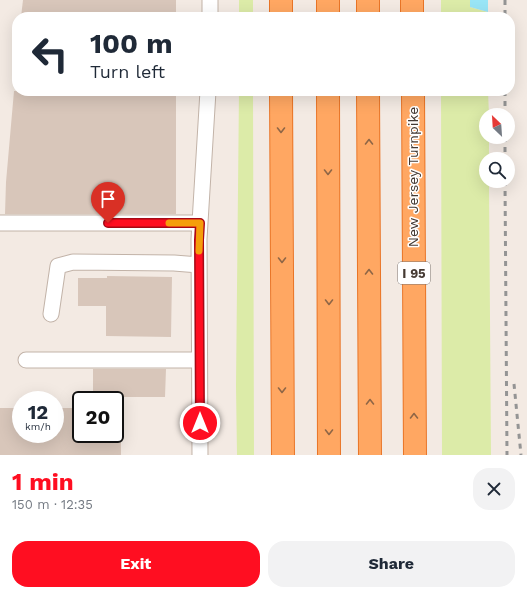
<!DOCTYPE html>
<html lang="en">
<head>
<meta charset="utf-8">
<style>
  body { margin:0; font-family:"Work Sans",sans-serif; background:#f2f2f3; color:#1f2937; height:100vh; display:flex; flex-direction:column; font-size:15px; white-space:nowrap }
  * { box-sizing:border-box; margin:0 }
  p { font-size:13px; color:#747a83 }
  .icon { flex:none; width:22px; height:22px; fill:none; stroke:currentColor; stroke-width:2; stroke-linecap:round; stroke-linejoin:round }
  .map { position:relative; height:455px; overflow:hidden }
  .panel { display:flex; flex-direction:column; background:#fff; flex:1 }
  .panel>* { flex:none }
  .banner { position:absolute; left:12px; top:12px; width:503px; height:84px; border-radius:16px; box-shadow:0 4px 16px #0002; background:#fff; color:#1f2937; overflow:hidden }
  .needle { width:26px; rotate:335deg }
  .controls { position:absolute; left:479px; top:108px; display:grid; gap:8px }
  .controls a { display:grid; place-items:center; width:36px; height:36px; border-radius:50%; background:#fff; box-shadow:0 4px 16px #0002; font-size:20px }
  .speed { position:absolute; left:12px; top:391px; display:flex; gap:8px; font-size:20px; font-weight:700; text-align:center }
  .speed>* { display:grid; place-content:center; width:52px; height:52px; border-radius:50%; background:#fff; box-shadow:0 4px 16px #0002; line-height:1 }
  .speed small { font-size:10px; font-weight:400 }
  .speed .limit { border:2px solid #111; border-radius:6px; background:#fff; color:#111 }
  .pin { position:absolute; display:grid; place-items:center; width:34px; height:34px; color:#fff; margin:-41px -17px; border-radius:50% 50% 50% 0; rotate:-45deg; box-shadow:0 0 4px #0007 }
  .pin .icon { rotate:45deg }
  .me { position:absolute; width:44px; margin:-22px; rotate:0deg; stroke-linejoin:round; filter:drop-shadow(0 0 3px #0008) }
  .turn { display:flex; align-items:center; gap:14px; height:84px; padding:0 12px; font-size:18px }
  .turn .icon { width:52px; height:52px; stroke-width:2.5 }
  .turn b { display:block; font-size:28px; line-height:34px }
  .round { display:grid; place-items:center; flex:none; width:42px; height:42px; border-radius:16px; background:#f2f2f3 }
  .head { display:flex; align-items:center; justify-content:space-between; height:68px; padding:0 12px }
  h1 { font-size:24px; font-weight:700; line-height:30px; color:#ff0e21 }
  .button { display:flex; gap:8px; margin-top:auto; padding:8px 12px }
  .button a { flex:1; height:46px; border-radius:16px; background:#ff0e21; color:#fff; font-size:16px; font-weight:700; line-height:46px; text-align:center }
  .button a+a { background:#f2f2f3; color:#1f2937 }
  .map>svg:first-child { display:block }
  .green { fill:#dceba8 }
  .water { fill:#99e5f6 }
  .building { fill:#d8c6ba }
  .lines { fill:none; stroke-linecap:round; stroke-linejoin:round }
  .minor-casing { stroke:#c2b3a8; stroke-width:17 }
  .highway-casing { stroke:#e97527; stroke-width:24 }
  .minor { stroke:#fff; stroke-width:15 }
  .highway { stroke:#ffa762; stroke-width:22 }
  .rail { stroke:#949494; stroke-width:3; stroke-dasharray:5 5; stroke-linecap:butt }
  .oneway { stroke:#8f6646 }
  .route-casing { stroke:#a60915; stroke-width:10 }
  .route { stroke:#ff0e21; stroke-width:7 }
  .slow { stroke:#f59e0b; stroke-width:7 }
  .labels { text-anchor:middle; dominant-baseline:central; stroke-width:3; stroke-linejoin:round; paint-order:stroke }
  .shield { fill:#fff; stroke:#7d7570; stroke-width:1 }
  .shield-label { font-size:13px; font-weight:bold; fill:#453a33 }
  .street-label { font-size:14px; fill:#453a33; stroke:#fff }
</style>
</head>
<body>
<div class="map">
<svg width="527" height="455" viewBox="0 0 527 455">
  <rect width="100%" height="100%" fill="#f3eae3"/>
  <!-- green -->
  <path class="green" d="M239,0H253V17H239Z
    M441,0H470V7L488,12V17H441Z
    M239,91H253L254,455H237L236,386Z
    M441,91H488L489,115H486V137H489V159H486V181H489L491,455H442Z"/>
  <!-- water -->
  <path class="water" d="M470,0H488V12L470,7Z"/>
  <!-- building -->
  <path class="building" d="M23,0H176V17H21Z
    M14,91H176V214H5L6,182Z
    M107,276L172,277L171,337L106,336V306H78V278H107Z
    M93,369H166L165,397H93Z
    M0,408H21V434H55V408H81V434H121V455H0Z"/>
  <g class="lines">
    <!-- minor casing -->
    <g class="minor-casing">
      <path id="minor" d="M210,17V0
        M0,223H200
        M51,314L58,266L73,262L174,263L199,265
        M26,360H199
        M200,455L199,239L208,91"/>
    </g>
    <!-- highway casing -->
    <g class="highway-casing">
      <path id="highway" d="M281,0V17
        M328,0V17
        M368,0V17
        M412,0V17
        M281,91L283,455
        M328,91L329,455
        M368,91L370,455
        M413,91L415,455"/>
    </g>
    <!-- minor -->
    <use href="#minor" class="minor"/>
    <!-- highway -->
    <use href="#highway" class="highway"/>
    <!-- rail -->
    <path class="rail" d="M505,0V17
      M505,91V115
      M505,137V159
      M505,181L507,455
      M514,384L521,455"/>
  </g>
  <!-- one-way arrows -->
  <defs><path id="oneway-chevron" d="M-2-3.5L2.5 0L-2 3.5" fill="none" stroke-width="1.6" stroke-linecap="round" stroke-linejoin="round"/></defs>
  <g class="oneway">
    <use href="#oneway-chevron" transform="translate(281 130) rotate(90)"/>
    <use href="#oneway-chevron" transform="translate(369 142) rotate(-90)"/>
    <use href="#oneway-chevron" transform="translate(328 172) rotate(90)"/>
    <use href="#oneway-chevron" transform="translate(282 260) rotate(90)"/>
    <use href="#oneway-chevron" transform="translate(369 272) rotate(-90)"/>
    <use href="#oneway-chevron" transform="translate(329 302) rotate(90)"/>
    <use href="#oneway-chevron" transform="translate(282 390) rotate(90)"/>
    <use href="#oneway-chevron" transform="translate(370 402) rotate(-90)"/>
    <use href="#oneway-chevron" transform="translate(414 416) rotate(-90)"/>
    <use href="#oneway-chevron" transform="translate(329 432) rotate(90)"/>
  </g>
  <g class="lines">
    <!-- route casing -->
    <g class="route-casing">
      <path id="route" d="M108,223H200L199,240L200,423"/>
    </g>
    <!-- route -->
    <use href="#route" class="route"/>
    <!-- slow -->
    <path class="slow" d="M169,223H200L199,251"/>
  </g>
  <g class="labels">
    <!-- shield labels -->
    <rect class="shield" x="398" y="262" width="32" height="22" rx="3"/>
    <g class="shield-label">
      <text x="414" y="273">I 95</text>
    </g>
    <!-- street labels -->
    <g class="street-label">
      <text transform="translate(413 177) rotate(-90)">New Jersey Turnpike</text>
    </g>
  </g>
</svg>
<div class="controls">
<a><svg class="needle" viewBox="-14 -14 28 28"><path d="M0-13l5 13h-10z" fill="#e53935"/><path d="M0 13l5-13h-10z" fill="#747a83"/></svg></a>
<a><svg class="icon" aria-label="search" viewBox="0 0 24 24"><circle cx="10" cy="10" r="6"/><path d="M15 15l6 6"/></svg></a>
</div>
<div class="speed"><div>12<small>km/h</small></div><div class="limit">20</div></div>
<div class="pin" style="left:108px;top:223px;background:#d93025"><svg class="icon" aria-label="arrive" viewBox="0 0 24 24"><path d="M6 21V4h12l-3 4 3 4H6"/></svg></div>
<svg class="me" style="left:200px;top:423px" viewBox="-20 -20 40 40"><circle r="17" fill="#ff0e21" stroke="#fff" stroke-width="3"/><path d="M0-11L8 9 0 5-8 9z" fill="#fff"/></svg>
<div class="banner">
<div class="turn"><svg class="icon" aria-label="left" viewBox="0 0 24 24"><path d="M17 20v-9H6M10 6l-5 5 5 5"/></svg><div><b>100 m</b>Turn left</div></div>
</div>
</div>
<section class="panel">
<div class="head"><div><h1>1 min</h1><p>150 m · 12:35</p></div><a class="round"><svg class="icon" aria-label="close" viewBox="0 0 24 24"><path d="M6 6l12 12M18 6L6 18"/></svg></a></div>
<div class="button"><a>Exit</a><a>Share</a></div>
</section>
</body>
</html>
